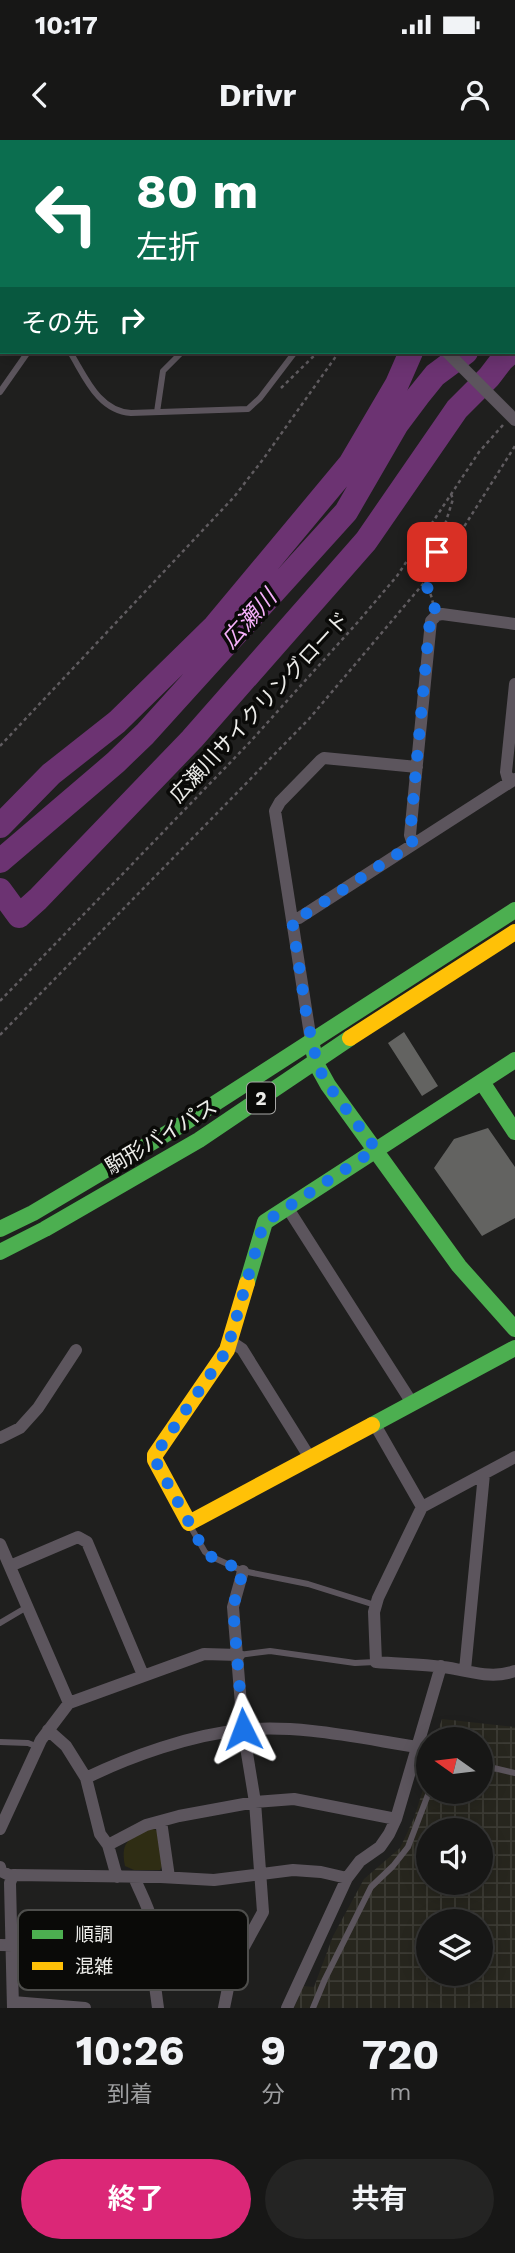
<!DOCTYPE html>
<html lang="ja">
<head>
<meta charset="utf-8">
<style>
  body { margin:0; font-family:"Work Sans","Noto Sans JP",sans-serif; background:#242423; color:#f1f3f6; height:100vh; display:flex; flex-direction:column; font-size:26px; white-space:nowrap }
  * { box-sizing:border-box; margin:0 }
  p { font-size:23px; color:#9e9fa1 }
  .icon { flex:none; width:38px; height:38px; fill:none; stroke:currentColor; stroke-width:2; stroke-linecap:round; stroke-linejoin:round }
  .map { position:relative; height:1868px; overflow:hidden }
  .side { display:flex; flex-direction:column; background:#171716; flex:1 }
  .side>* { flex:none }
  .top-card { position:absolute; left:0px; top:0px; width:516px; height:214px; box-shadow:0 4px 18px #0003,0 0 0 2px #363635; background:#0b6e4f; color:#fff; overflow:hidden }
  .needle { width:46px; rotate:284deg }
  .fabs { position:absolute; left:416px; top:1587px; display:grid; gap:14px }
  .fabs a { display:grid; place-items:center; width:77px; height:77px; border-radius:50%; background:#171716; box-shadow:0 4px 18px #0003,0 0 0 2px #363635; font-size:35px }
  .pin { position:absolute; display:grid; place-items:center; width:60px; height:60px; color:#fff; margin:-30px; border-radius:14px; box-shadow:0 4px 10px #0006 }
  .me { position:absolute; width:77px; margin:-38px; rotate:357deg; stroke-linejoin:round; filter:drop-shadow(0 0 5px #0008) }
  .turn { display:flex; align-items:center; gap:24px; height:147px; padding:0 21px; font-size:32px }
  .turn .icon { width:91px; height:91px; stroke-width:2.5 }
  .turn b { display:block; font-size:49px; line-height:60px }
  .then { display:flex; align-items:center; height:66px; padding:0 21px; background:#0003; gap:14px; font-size:26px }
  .eta { display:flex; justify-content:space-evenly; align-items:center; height:119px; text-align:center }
  .eta b { font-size:42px; font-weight:700; line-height:49px }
  .action { display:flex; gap:14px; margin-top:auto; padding:14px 21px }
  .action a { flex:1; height:80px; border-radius:42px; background:#db2777; color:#fff; font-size:28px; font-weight:700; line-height:80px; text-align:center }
  .action a+a { background:#242423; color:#f1f3f6 }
  .status { display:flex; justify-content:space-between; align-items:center; height:49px; padding:0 35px; background:#171716; direction:ltr }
  .status svg { height:19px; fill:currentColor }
  header { display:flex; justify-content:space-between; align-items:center; height:91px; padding:0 21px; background:#171716; font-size:32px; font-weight:700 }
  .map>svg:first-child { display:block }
  .industrial { fill:url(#industrial-grid); fill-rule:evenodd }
  .green { fill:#2f2d14 }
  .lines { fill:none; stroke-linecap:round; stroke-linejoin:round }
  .river { stroke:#6c3372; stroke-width:24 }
  .building { fill:#636361 }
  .path { stroke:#605c60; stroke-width:2.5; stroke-dasharray:3.5 3.5; stroke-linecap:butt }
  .lane { stroke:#5c555d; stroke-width:6 }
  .street { stroke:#5c555d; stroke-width:12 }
  .fast { stroke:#4caf50; stroke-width:16 }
  .slow { stroke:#ffc107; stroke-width:16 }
  .street-bridge { stroke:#5c555d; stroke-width:12 }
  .route { stroke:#1a73e8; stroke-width:12; stroke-dasharray:0 21.6 }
  .labels { text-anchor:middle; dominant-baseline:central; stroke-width:7; stroke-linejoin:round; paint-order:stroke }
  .shield { fill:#0a0a08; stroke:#a8a8a6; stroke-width:2 }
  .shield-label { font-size:19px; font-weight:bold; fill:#ecece9 }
  .street-label { font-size:21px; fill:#ecece9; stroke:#0a0a08 }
  .water-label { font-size:23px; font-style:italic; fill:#f6b0fb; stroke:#0a0a08 }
  .key { fill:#0a0a08; stroke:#4e4e4c; stroke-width:2 }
  .key-label { font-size:19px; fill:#ecece9 }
</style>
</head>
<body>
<div class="status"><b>10:17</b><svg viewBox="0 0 49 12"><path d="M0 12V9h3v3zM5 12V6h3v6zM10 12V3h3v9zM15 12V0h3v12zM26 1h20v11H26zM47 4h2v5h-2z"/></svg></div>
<header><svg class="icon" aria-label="back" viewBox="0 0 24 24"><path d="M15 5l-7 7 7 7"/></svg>Drivr<svg class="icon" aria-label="person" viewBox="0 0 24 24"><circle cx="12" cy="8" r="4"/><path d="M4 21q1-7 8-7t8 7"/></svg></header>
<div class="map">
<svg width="515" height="1868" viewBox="0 0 515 1868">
  <defs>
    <pattern id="industrial-grid" width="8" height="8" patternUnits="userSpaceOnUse" patternTransform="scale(1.75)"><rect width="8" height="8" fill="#27261e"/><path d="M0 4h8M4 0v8" fill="none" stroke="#3c3b34"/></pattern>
  </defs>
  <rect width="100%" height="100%" fill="#1f1f1e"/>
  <!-- industrial -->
  <path class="industrial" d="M442,1579L515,1587V1868H294L303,1846L314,1847L333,1796L364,1739L400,1708L414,1678L429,1630V1652H481V1600L435,1599ZM429,1690H481V1743H429ZM429,1782H481V1834H429Z"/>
  <!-- green -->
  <path class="green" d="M152,1688L159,1692L164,1722L160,1730H134L125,1726C120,1699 130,1699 152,1688Z"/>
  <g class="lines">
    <!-- river -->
    <path class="river" d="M514,104H515
      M514,140L515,139
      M514,173L515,172
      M0,686L51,634L117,582L215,486L350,324L397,244L411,212
      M0,721L116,622L145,594L346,372L397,284L418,256L435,235L466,212
      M0,750L19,776L38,759L192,599L366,401L457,269L489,237L502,220L511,212"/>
  </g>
  <!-- building -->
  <path class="building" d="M404,892L438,946L422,956L388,903Z
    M488,988L515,1027V1078L482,1096L434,1028L454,999Z"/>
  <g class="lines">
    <!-- path -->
    <path class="path" d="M514,12H515
      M514,46H515
      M281,248L318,212
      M451,354L453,359L433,423L436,426L443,420L515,306
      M425,441L432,458L433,464
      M0,606L234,357L264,318L339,212
      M0,861L250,602L357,483L397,436L479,312L503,285
      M0,895L309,579L439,425"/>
    <!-- lane -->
    <path class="lane" d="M0,134L2,135
      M70,212C85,236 98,271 131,273L248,269L260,258L295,212
      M0,252L28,212
      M157,272L163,231L182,212
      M189,1384L205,1412L210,1416L243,1431L308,1444L375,1465
      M0,1483L27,1467
      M239,1515L270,1511L355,1523L375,1522
      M0,1602L28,1603L38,1607
      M481,1625L515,1633
      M313,1868L325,1839L371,1747L393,1726L408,1707L429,1652"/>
    <!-- street -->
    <path class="street" d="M239,0L241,2
      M8,2L9,0
      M226,2L228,0
      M0,12L2,10
      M509,643L506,632L515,544
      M413,704L410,695L431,481L437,475L442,474L515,484
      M292,780L299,778L515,639
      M311,901L275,671L280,662L321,620L324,618L417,627
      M287,1067L412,1263
      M230,1201L242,1209L310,1318
      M374,1283L422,1367
      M0,1298L20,1288L38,1268L76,1210
      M515,1317L422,1367L378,1458L374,1472L376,1522C398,1524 421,1524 443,1527C468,1530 490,1540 515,1531
      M0,1404L69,1563
      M10,1426L78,1397L87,1402L143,1535
      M465,1530L484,1334
      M48,1590L66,1606L86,1638L100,1694L108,1705L117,1737
      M86,1638C131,1616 191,1595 240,1590C299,1584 359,1598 417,1607
      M161,1681L169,1737
      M0,1689L41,1600L69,1563L204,1514L239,1515
      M108,1705L146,1685L179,1676L255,1662L294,1659L396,1679
      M0,1727L1,1731L11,1736
      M134,1737C142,1758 161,1786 150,1808L158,1868
      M154,1801L241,1812
      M0,1805L150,1808
      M13,1862L85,1868
      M13,1868L10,1743L13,1735L161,1737L214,1740L293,1730L321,1732L347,1738
      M224,1868L228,1848L241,1812L263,1772L255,1662L243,1589L233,1467L243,1431
      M287,1868L347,1738L360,1721L380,1707L389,1694L396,1679L441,1526"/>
    <!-- fast -->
    <path class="fast" d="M312,906L318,927L328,945L459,1126L515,1189
      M482,942L515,992
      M0,1089L33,1073L186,982L515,770
      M0,1112L45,1089L199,1000L350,898
      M247,1143L265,1082L515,920
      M372,1285L515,1208"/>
    <!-- slow -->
    <path class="slow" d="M350,898L515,792
      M247,1143L227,1210L155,1315V1320L189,1383L372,1285"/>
    <!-- street-bridge -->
    <path class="street-bridge" d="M447,212L515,280"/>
  </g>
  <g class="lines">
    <!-- route -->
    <path class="route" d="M243,1589L233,1467L243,1431L210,1416L205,1412L155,1320V1315L227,1210L261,1092L265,1082L376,1009L328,945L318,927L307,879L292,780L299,778L413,704L410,695L429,488L431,481L437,475L425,441L439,425L436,426L433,423L437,412"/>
  </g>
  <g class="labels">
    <!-- shield labels -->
    <rect class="shield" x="247" y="942.5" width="28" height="31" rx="5"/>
    <g class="shield-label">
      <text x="261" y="958">2</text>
    </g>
    <!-- street labels -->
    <g class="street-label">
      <text transform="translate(259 567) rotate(-47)">広瀬川サイクリングロード</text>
      <text transform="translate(161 996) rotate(-31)">駒形バイパス</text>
    </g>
    <!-- water labels -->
    <g class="water-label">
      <text transform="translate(249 479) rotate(-48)">広瀬川</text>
    </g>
  </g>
  <!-- legend -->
  <rect x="18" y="1770" width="230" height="80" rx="10" class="key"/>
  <rect x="32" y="1790" width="31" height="9" fill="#4caf50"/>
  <rect x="32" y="1822" width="31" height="8" fill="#ffc107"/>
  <g class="key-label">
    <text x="75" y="1801">順調</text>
    <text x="75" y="1833">混雑</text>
  </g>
</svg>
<div class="fabs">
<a><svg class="needle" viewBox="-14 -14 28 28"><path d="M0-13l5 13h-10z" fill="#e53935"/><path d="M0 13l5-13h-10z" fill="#9e9fa1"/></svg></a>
<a><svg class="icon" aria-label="sound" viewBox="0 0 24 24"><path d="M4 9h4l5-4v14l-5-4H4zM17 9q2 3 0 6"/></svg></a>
<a><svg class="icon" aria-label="layers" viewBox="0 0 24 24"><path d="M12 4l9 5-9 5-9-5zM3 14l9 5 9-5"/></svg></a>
</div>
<div class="pin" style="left:437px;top:412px;background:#d93025"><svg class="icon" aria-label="arrive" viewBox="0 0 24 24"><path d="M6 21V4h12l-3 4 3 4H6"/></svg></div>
<svg class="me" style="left:243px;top:1589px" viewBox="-20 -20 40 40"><path d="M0-17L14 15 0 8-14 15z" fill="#1a73e8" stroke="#fff" stroke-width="4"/></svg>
<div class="top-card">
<div class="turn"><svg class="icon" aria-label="left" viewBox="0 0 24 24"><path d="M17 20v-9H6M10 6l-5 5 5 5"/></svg><div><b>80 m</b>左折</div></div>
<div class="then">その先<svg class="icon" aria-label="right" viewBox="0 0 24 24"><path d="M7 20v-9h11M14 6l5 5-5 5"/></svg></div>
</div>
</div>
<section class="side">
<div class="eta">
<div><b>10:26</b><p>到着</p></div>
<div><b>9</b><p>分</p></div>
<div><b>720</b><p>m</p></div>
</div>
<div class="action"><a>終了</a><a>共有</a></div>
</section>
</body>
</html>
